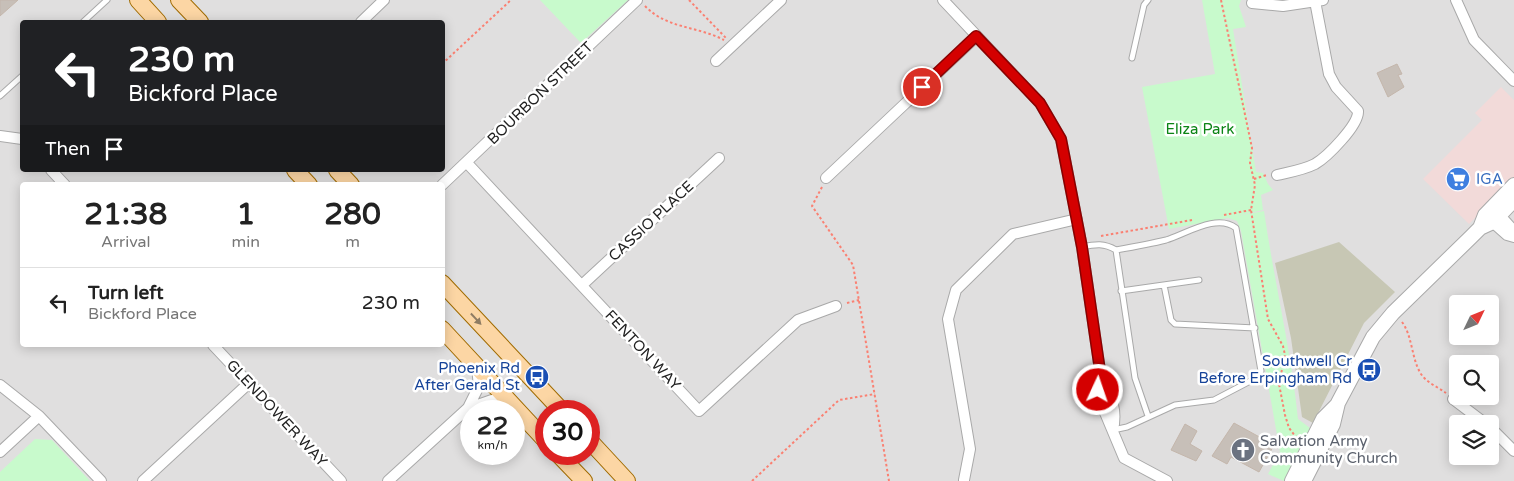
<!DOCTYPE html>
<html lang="en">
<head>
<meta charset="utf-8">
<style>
  body { margin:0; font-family:"Varela Round",sans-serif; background:#f2f2f2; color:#222; height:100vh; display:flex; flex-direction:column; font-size:19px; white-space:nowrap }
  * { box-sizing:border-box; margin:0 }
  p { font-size:16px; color:#767676 }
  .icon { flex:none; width:28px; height:28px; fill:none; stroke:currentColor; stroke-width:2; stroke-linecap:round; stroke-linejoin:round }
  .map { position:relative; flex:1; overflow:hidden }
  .details { position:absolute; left:20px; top:182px; width:425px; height:165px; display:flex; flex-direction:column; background:#fff; border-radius:5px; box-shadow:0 2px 12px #0003 }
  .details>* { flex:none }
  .banner { position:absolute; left:20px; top:20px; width:425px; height:152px; border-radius:5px; box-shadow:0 2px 12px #0003; background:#202124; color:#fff; overflow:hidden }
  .needle { width:32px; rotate:47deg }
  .buttons { position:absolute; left:1449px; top:295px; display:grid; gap:10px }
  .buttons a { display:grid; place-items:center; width:50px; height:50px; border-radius:5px; background:#fff; box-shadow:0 2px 12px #0003; font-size:25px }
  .speed { position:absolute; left:460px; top:400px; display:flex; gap:10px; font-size:25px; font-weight:700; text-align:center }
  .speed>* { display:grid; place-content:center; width:65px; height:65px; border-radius:50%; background:#fff; box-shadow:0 2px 12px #0003; line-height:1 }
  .speed small { font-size:12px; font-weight:400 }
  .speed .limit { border:8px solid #d22; background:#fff; color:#111 }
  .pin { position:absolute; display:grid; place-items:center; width:42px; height:42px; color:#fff; margin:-21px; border:2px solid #fff; border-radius:50%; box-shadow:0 1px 5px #0007 }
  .me { position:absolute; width:55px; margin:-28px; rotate:3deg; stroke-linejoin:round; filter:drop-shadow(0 0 4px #0008) }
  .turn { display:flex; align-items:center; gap:18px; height:105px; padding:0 25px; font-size:22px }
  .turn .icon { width:65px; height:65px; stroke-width:2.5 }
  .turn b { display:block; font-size:35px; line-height:42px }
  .then { display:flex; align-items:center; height:48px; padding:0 25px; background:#0003; gap:10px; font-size:19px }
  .eta { display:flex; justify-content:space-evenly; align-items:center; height:85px; text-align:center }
  .eta b { font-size:30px; font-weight:700; line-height:35px }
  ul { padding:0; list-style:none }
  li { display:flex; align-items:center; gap:15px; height:70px; padding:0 25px; border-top:1px solid #e0e0e0 }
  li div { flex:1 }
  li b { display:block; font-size:19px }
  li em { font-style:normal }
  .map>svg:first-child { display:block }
  .residential { fill:#e0dfdf; fill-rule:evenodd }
  .commercial { fill:#f2dad9 }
  .construction { fill:#c7c7b4 }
  .park { fill:#c8facc }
  .building { fill:#c7bfb8; stroke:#c4b6ab }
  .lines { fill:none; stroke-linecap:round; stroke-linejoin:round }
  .service-casing { stroke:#a9a9a9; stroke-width:7 }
  .minor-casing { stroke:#a9a9a9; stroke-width:12 }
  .tertiary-casing { stroke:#a9a9a9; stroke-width:16 }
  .primary-casing { stroke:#a06b00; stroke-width:18 }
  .path { stroke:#fa8072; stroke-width:2; stroke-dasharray:2.5 2.5; stroke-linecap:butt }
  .service { stroke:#fff; stroke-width:5 }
  .minor { stroke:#fff; stroke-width:10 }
  .tertiary { stroke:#fff; stroke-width:14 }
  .primary { stroke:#fcd6a4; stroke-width:16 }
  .oneway { fill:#8f7c63 }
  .route-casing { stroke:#8a0000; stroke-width:12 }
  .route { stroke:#d40000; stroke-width:9 }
  .labels { text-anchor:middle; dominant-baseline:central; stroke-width:5; stroke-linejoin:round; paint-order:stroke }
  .street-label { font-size:15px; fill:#222; stroke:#fff }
  .park-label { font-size:15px; fill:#0c8416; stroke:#fff }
  .shop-label { font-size:15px; fill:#366cbe; stroke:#fff; text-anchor:start }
  .transit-label { font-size:15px; fill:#164399; stroke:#fff; text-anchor:end }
  .worship-label { font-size:15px; fill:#5b616d; stroke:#fff; text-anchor:start }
</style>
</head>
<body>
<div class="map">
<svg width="1514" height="481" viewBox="0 0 1514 481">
  <rect width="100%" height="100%" fill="#f2efe9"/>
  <!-- residential -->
  <path class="residential" d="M0,0H1514V481H0ZM22,22H442V170H22ZM22,185H442V345H22ZM1458,304H1490V336H1458ZM1458,364H1490V396H1458ZM471,411H514V454H471ZM546,411H589V454H546ZM1458,424H1490V456H1458Z"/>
  <!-- commercial -->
  <path class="commercial" d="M1501,87L1514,100V179L1469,224L1423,179L1482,120L1475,113Z"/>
  <!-- construction -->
  <path class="construction" d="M1339,242L1395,292L1364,323L1313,423L1302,417L1291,338L1275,263Z"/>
  <!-- park -->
  <path class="park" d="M540,0H628L581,43Z
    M1202,0H1241L1239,6L1246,27L1233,29L1256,172L1263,173L1268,184L1273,190L1261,195L1263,210L1237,216L1264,211C1274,281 1291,349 1298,419L1310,428L1284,481L1268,474L1280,452L1241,231L1237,221L1228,218L1169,229L1142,87L1215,74Z
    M35,439L52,440L90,481H0V472Z"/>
  <!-- building -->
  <path class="building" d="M0,0H18L0,16Z
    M1397,64L1402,74L1398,75L1404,87L1388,97L1377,73Z
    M1234,423L1274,445L1259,472L1231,457L1227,464L1212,456Z
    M1185,424L1197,431L1190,444L1202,451L1196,461L1171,450Z"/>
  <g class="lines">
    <!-- service casing -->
    <g class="service-casing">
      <path id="service" d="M83,22L107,0
        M1132,58L1144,5L1148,0
        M0,96L22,76
        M1082,247C1096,244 1104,243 1116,250L1135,378L1148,416
        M1164,285L1171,320L1175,324L1255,328
        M1121,291L1199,280
        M1113,430L1127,427L1175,405L1214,400L1258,377L1261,371L1236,228C1217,213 1186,234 1166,240C1150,244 1133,247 1116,250"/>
    </g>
    <!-- minor casing -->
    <g class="minor-casing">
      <path id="minor" d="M943,0L1040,103L1061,139L1082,247L1102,384C1113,400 1117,410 1113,430
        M1456,0L1474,40L1514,81
        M1252,3L1283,6L1323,0
        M361,22L384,0
        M716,61L781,0
        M0,136L22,139
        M467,163L699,411L798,320L836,306
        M51,170L65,185
        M1277,175C1290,172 1303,170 1315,164C1327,157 1359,125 1358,111L1336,87L1329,74L1315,1
        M826,178L977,36
        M442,185L637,0
        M1496,211L1514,231
        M1489,219L1507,235L1514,237
        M582,285L719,158
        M213,345L341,481
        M1102,384L1098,396L1124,458L1167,481
        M0,385L39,416L101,481
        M1453,399L1486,424
        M469,408L492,400L510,403
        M1490,427L1514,451
        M0,452L39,416
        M964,480L970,449L948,319L956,290L1013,234L1077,219
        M143,481L249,383
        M388,481L468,408L479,386L477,368"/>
    </g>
    <!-- tertiary casing -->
    <g class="tertiary-casing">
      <path id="tertiary" d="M1480,228L1485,215L1514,185
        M1292,481L1323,419L1337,405
        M1304,481L1333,424L1338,403L1373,337L1393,313L1471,237L1480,228L1493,222L1514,200"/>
    </g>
    <!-- primary casing -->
    <g class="primary-casing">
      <path id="primary" d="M138,0L158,22
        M179,0L200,22
        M295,170L309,185
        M337,170L351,185
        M442,283L562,411
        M442,329L546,441
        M589,440L627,481
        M558,454L584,481"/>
    </g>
    <!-- path -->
    <path class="path" d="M689,0L726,38
      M1221,0L1252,148L1250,163L1255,185L1251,210L1268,319L1283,346L1285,355L1279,384L1285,415L1289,428L1298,440
      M645,6C667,29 698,26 724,40
      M442,64L511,0
      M1254,179L1267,175
      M822,187L812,206L853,265L889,481
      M1224,215L1251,210
      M1101,236L1192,220
      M847,303L859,300
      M1402,322C1413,337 1411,358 1421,374C1427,383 1438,387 1446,393
      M752,481L839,400L875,394"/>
    <!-- service -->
    <use href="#service" class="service"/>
    <!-- minor -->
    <use href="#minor" class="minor"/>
    <!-- tertiary -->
    <use href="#tertiary" class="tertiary"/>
    <!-- primary -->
    <use href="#primary" class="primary"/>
  </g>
  <!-- one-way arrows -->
  <defs><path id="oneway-solid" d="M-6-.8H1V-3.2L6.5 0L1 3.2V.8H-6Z" transform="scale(1.25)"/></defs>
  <use class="oneway" href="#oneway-solid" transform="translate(476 319) rotate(47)"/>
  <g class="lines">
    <!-- route casing -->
    <g class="route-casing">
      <path id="route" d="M922,87L976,36L1040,103L1061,139L1082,247L1102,384L1098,390"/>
    </g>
    <!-- route -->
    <use href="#route" class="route"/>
  </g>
  <!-- icons -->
  <defs>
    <g id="supermarket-disc" transform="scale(1.25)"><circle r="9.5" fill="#3f7fe0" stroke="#fff"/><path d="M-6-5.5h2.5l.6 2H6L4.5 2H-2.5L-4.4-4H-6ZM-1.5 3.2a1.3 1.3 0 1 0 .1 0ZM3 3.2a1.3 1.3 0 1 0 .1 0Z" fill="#fff"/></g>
    <g id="bus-disc" transform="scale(1.25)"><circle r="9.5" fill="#1a4fb4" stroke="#fff"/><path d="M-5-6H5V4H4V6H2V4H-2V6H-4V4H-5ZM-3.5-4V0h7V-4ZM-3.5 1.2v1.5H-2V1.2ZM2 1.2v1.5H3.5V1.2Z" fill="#fff"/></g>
    <g id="church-disc" transform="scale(1.25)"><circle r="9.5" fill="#6b7280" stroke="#fff"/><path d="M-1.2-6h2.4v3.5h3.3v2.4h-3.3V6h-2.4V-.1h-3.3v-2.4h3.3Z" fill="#fff"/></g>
  </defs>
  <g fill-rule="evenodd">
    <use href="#supermarket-disc" x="1458" y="179"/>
    <use href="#bus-disc" x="1369" y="370"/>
    <use href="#bus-disc" x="537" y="377"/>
    <use href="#church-disc" x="1243" y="450"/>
  </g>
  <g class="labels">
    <!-- street labels -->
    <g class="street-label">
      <text transform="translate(540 93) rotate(-44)">BOURBON STREET</text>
      <text transform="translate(651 221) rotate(-43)">CASSIO PLACE</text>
      <text transform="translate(643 350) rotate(47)">FENTON WAY</text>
      <text transform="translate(277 413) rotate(47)">GLENDOWER WAY</text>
    </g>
    <!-- park labels -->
    <g class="park-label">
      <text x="1200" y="129">Eliza Park</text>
    </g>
    <!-- shop labels -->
    <g class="shop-label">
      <text x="1476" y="179">IGA</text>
    </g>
    <!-- transit labels -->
    <g class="transit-label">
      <text x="1352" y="361">Southwell Cr<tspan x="1352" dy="17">Before Erpingham Rd</tspan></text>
      <text x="520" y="368">Phoenix Rd<tspan x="520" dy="17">After Gerald St</tspan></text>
    </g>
    <!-- worship labels -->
    <g class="worship-label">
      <text x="1260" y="441">Salvation Army<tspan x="1260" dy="17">Community Church</tspan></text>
    </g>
  </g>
</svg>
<div class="buttons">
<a><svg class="needle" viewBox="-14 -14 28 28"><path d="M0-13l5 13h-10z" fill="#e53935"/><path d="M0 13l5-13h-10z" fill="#767676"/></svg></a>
<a><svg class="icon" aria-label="search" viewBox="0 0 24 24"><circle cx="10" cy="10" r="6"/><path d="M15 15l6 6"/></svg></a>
<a><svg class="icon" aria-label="layers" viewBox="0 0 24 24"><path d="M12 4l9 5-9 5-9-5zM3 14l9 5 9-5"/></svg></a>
</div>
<div class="speed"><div>22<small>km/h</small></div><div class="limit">30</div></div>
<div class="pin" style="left:922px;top:87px;background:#d93025"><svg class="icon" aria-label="arrive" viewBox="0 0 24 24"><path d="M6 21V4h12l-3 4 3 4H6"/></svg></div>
<svg class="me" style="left:1098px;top:390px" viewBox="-20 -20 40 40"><circle r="17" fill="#d40000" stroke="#fff" stroke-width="3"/><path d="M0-11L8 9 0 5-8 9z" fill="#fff"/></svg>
<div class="banner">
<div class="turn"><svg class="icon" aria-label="left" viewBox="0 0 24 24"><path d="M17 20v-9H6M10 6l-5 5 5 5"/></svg><div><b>230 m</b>Bickford Place</div></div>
<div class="then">Then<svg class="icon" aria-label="arrive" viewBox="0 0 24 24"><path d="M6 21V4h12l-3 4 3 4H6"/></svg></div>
</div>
<section class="details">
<div class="eta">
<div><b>21:38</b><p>Arrival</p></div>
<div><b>1</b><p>min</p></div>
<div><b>280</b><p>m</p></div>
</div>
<ul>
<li><svg class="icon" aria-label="left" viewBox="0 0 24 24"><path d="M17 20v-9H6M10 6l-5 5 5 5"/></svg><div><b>Turn left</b><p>Bickford Place</p></div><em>230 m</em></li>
</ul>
</section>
</div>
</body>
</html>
